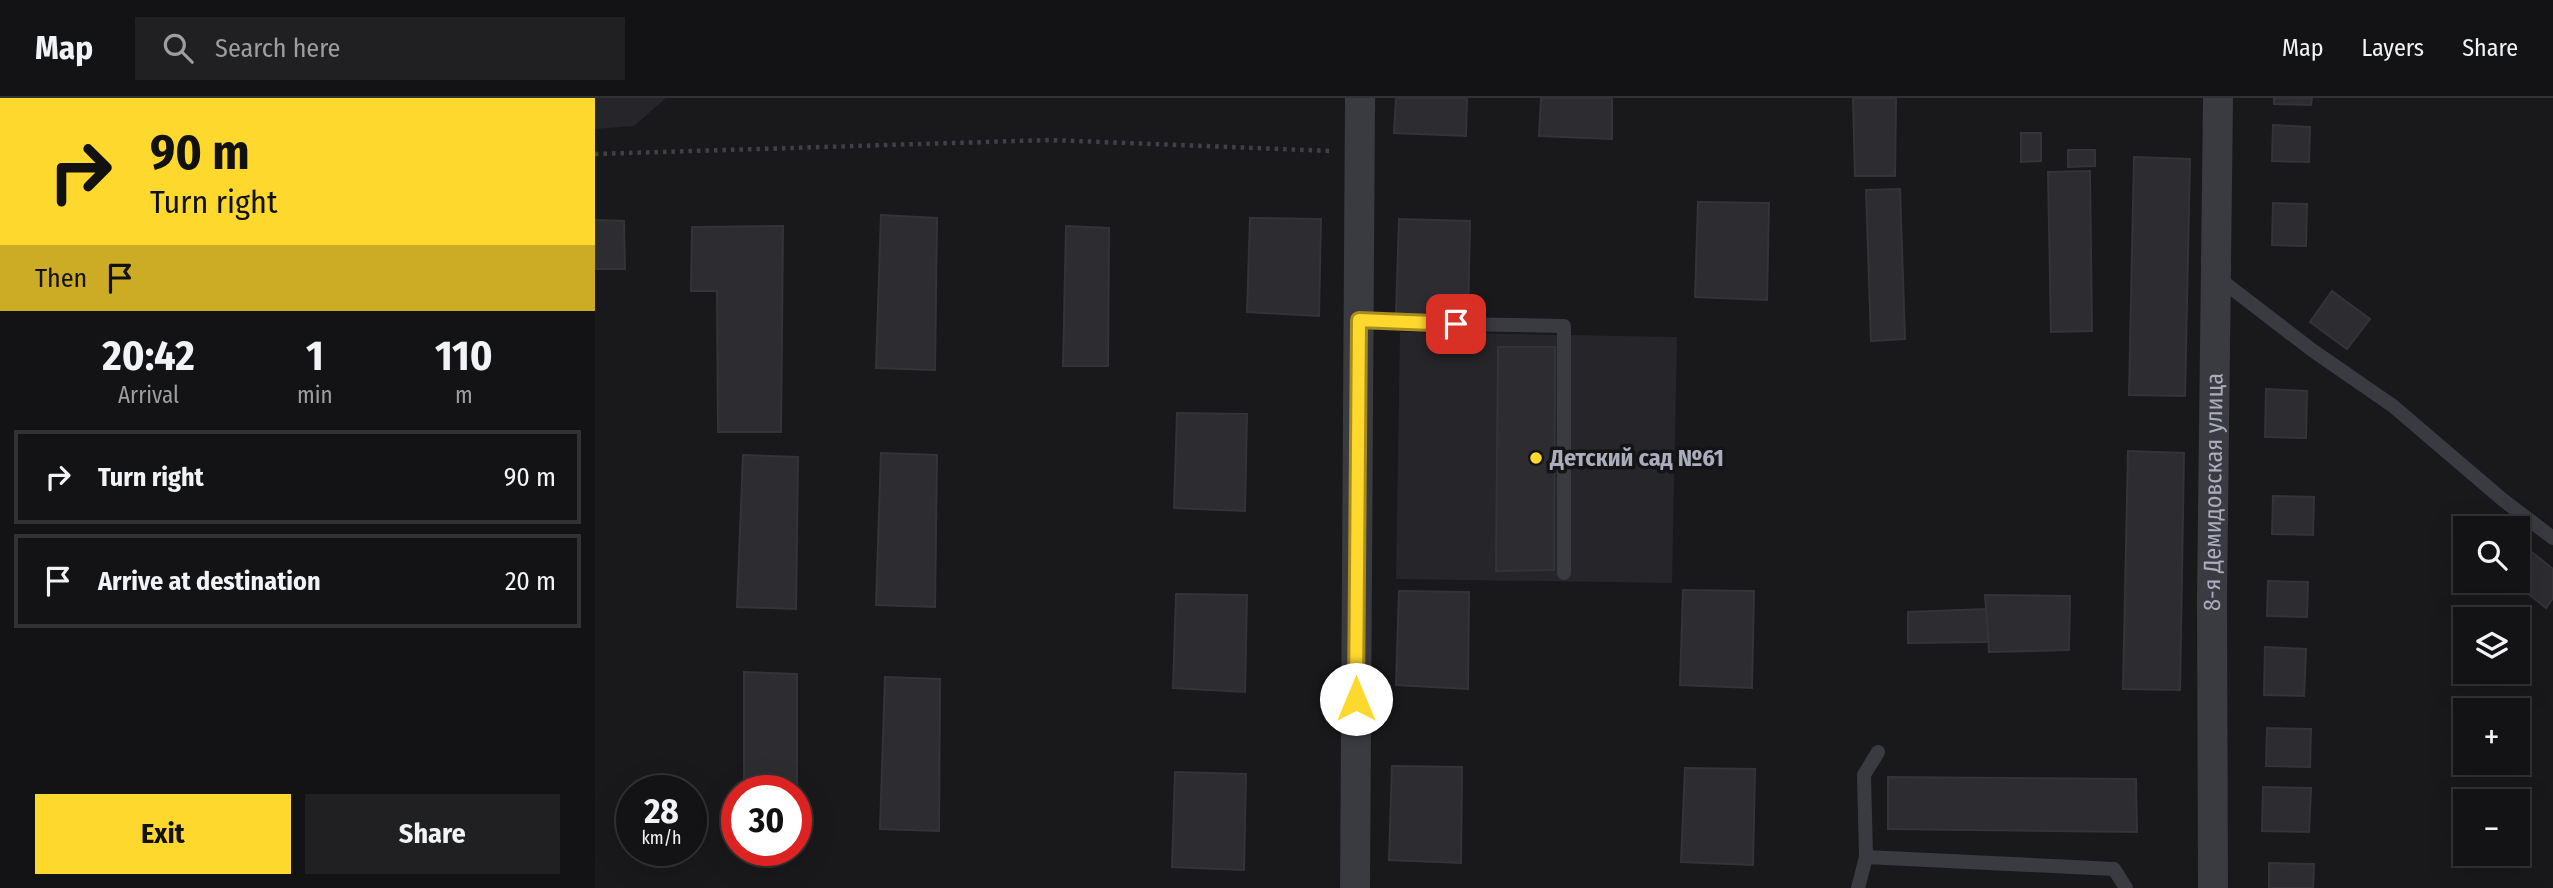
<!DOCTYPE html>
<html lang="en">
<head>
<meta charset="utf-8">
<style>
  body { margin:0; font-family:"Fira Sans Condensed",sans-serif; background:#202022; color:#f1f3f6; height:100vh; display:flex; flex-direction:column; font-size:26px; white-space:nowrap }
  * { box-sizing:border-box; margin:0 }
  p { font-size:23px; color:#9d9ea0 }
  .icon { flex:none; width:38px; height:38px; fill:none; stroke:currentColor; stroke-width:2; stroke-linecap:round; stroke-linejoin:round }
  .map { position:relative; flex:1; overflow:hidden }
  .panel { display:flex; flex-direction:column; background:#131315; width:595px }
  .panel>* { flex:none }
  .top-card { background:#ffd82e; color:#111; overflow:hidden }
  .buttons { position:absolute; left:1858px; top:418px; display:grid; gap:14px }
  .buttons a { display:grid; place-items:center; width:77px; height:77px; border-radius:0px; background:#131315; box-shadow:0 7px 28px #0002,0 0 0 2px #323234; font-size:35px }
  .speed { position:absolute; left:21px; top:677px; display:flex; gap:14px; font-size:35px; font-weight:700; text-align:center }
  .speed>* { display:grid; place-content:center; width:91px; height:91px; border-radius:50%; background:#131315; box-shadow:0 7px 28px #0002,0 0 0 2px #323234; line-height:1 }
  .speed small { font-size:18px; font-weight:400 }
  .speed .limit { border:10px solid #d22; background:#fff; color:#111 }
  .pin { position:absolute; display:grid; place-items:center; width:60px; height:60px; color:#fff; margin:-30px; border-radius:14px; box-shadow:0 4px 10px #0006 }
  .me { position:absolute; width:77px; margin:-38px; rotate:0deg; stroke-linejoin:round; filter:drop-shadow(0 0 5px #0008) }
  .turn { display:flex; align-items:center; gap:24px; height:147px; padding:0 35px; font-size:32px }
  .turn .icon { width:91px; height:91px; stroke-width:2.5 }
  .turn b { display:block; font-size:49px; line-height:60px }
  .then { display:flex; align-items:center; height:66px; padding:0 35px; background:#0003; gap:14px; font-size:26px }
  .eta { display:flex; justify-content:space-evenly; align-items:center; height:119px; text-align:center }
  .eta b { font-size:42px; font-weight:700; line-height:49px }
  .button { display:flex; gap:14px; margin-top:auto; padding:14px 35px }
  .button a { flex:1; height:80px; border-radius:0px; background:#ffd82e; color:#111; font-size:28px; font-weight:700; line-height:80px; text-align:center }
  .button a+a { background:#202022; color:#f1f3f6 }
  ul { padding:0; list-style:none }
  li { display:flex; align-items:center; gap:21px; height:94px; margin:0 14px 10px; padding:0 21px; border:4px solid #323234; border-radius:0px }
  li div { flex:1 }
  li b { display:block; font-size:26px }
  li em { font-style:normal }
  header { display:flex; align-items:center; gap:42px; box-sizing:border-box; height:98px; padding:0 35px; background:#131315; border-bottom:2px solid #323234 }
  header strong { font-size:33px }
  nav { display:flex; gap:38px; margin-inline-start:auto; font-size:24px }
  .search { width:490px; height:63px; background:#202022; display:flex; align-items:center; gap:18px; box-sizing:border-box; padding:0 24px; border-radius:0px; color:#9d9ea0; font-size:26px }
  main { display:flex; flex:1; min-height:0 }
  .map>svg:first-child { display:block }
  .built { fill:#262529 }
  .building { fill:#2d2c30; stroke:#343338; stroke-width:2 }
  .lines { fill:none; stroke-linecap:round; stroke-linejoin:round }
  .path { stroke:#404148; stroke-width:4.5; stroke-dasharray:3.5 5; stroke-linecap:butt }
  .service { stroke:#3a3a41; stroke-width:14 }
  .minor { stroke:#3a3a41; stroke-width:30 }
  .route-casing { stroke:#a68c1e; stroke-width:18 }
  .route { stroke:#ffd82e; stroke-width:12 }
  .poi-dot { fill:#ffd82e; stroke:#141417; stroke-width:2.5 }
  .labels { text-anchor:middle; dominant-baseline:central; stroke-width:7; stroke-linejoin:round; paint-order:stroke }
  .poi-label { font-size:24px; font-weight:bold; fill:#abadbc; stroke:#141417; text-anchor:start }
  .street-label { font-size:24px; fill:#abadbc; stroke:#141417 }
</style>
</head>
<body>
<header>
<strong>Map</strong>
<div class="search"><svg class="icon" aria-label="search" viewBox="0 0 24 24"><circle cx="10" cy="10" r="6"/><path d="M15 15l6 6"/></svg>Search here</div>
<nav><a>Map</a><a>Layers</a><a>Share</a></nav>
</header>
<main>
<section class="panel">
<div class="top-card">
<div class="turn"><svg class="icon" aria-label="right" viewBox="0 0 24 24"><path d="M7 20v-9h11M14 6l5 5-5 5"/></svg><div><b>90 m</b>Turn right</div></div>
<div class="then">Then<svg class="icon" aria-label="arrive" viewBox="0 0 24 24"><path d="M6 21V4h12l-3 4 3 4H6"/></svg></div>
</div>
<div class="eta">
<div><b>20:42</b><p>Arrival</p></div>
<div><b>1</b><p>min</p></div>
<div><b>110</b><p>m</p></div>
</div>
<ul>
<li><svg class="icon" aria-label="right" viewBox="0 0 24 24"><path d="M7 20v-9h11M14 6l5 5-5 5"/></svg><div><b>Turn right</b></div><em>90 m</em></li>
<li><svg class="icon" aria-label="arrive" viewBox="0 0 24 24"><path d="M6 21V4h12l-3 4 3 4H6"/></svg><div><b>Arrive at destination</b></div><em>20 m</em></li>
</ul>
<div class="button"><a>Exit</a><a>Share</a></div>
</section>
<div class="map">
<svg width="1958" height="790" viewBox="0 0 1958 790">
  <rect width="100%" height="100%" fill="#19191c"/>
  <!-- built -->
  <path class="built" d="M0,0H71L39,28L0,31Z
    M805,234L1082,239L1077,485L801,481Z"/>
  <!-- building -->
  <path class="building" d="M801,0H872L871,38L799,35Z
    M946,0H1017V41L944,38Z
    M1258,0H1301L1300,78H1260Z
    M1679,0H1717L1716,7L1679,6Z
    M1678,27L1715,29L1714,64L1677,63Z
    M1426,35H1446V63L1426,64Z
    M1473,52H1500V68L1473,69Z
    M1539,59L1595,61L1590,298L1534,297Z
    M1495,73L1497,233L1456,234L1453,74Z
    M1305,91L1310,241L1276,243L1271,92Z
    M1103,104L1174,105L1172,202L1100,199Z
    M1678,105L1712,106L1711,148L1677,147Z
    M286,117L342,120L340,272L281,270Z
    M655,120L726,121L724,218L652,214Z
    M804,121L875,123L873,219L801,216Z
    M0,122L29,123L30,171H0Z
    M188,128L186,334H123L122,193H96L97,129Z
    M471,128L514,130L513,268H468Z
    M1737,193L1775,221L1752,251L1715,224Z
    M903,249H960L959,472L901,473Z
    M1671,291L1712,293L1711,340L1670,339Z
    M582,315L652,316L650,413L579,410Z
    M1533,353L1589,355L1585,592L1528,591Z
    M286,355L342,357L340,509L281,507Z
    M148,357L203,359L201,511L142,509Z
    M1678,398L1719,399L1718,437L1677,436Z
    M1928,447L1958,471V500L1951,510L1917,483H1923V453Z
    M1673,483L1713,484L1712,519L1672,518Z
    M1088,492L1159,493L1157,590L1085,587Z
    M804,493L874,494L873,591L801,587Z
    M581,496L652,497L650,594L578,590Z
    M1390,497L1475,498L1474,552L1394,554Z
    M1391,511L1394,544L1313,545V514Z
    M1670,549L1711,551L1709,598L1669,597Z
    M149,574L202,576V727L201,693H149Z
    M290,579L345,581L344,733L285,731Z
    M1672,630L1716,631L1715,669L1671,668Z
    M797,668L867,669L866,765L794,762Z
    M1090,670L1160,671L1158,767L1086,764Z
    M580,674L651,676L649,772L577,769Z
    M1293,679L1541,681L1542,734L1293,731Z
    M1668,689L1716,690L1714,734L1667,733Z
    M1674,765L1719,766L1718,790H1674Z"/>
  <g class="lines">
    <!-- path -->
    <path class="path" d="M0,56L455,42L737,53"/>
    <!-- service -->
    <path class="service" d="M1622,179L1717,252L1798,308L1908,402L1958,440
      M764,222L806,225L969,228V475
      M1271,759L1519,771L1531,790
      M1263,790L1271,759L1269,677L1283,654"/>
    <!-- minor -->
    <g class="minor">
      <path d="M760,790L765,0"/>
      <path id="s1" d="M1618,790L1617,501L1623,0"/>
    </g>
  </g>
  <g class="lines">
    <!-- route casing -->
    <g class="route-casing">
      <path id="route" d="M761,601L764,222L861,226"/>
    </g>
    <!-- route -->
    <use href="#route" class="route"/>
  </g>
  <!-- markers -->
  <circle class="poi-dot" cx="941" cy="360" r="7"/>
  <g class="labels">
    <!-- poi labels -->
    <g class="poi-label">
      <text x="955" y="360">Детский сад №61</text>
    </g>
    <!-- street labels -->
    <g class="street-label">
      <text stroke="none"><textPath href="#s1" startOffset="396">8-я Демидовская улица</textPath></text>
    </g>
  </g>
</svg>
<div class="buttons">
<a><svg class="icon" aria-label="search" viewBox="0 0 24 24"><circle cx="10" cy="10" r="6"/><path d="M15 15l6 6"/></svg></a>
<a><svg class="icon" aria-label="layers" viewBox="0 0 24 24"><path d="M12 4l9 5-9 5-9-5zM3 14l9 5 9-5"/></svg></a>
<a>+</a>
<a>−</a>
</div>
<div class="speed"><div>28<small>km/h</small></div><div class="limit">30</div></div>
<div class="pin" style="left:861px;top:226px;background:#d93025"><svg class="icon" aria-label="arrive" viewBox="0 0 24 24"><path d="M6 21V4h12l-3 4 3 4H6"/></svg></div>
<svg class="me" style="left:761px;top:601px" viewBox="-20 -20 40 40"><circle r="19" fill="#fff"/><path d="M0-13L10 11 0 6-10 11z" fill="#ffd82e"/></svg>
</div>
</main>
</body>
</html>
